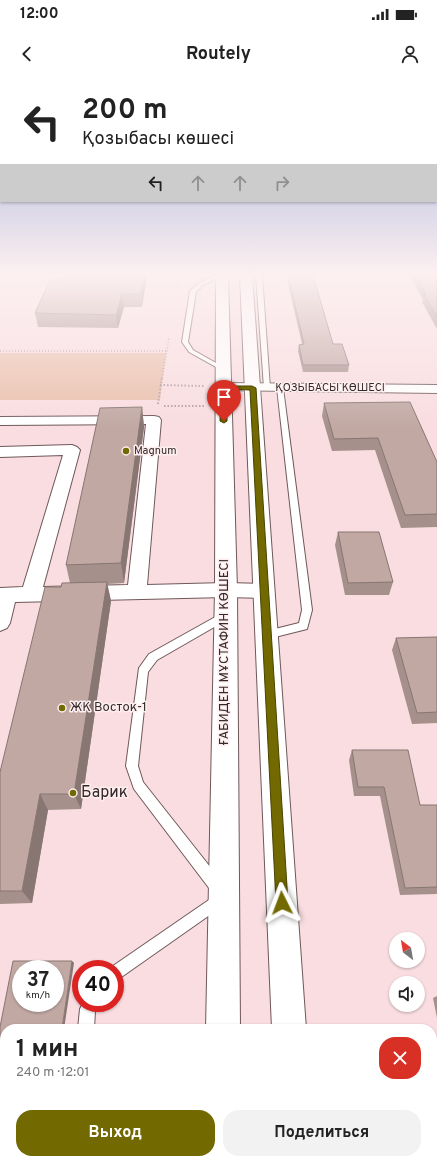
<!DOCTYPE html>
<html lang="ru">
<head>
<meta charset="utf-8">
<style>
  body { margin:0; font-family:Overpass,sans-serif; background:#f2f2f2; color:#222; height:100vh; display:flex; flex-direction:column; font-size:15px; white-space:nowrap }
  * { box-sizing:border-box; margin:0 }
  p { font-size:13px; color:#767676 }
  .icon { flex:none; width:22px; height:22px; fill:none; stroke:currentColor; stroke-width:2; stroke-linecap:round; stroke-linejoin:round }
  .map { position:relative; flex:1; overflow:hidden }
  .panel { position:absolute; left:0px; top:944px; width:437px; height:140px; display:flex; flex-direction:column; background:#fff; border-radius:16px 16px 0 0; box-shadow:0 1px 3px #0004 }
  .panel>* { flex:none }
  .guide { position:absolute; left:0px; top:0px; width:437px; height:122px; box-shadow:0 1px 3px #0004; background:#fff; color:#222; overflow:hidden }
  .needle { width:26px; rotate:329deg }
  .buttons { position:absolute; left:389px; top:852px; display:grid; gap:8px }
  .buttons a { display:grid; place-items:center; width:36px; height:36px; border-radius:50%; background:#fff; box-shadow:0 1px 3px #0004; font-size:20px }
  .speed { position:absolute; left:12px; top:880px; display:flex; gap:8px; font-size:20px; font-weight:700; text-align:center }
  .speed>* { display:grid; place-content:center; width:52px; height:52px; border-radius:50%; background:#fff; box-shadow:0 1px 3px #0004; line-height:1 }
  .speed small { font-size:10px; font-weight:400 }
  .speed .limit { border:6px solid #d22; background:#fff; color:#111 }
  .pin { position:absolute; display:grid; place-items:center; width:34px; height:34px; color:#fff; margin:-41px -17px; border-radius:50% 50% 50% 0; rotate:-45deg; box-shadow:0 0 4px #0007 }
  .pin .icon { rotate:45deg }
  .me { position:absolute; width:44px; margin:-22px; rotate:357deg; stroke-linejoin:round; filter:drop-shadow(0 0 3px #0008) }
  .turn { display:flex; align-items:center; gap:14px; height:84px; padding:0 16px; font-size:18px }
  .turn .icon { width:52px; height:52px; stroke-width:2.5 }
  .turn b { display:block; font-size:28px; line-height:34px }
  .lanes { display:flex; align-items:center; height:38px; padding:0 16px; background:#0003; justify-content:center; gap:20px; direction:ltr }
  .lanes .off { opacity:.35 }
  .round { display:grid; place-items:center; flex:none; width:42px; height:42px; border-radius:16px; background:#f2f2f2 }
  .summary { display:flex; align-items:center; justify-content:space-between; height:68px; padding:0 16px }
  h1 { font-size:24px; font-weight:700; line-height:30px }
  .primary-button { display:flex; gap:8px; margin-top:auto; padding:8px 16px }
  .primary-button a { flex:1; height:46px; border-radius:16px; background:#726900; color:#fff; font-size:16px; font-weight:700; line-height:46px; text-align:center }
  .primary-button a+a { background:#f2f2f2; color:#222 }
  .status { display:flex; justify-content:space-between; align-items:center; height:28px; padding:0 20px; background:#fff; direction:ltr }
  .status svg { height:11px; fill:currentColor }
  header { display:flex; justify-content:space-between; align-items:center; height:52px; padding:0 16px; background:#fff; font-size:18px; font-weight:700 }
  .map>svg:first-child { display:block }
  .green { fill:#e9c0ab }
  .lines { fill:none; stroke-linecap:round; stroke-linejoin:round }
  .lane-casing { stroke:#6f585a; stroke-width:2 }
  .street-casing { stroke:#6f585a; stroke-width:2 }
  .secondary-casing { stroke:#6f585a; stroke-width:2 }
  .path-far1 { stroke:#b29c9f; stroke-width:1.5; stroke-dasharray:1 2; stroke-linecap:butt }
  .path { stroke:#b29c9f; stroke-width:2; stroke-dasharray:1.5 2; stroke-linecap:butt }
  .lane { fill:#fff; fill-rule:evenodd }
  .street { fill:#fff; fill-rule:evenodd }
  .secondary { fill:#fff; fill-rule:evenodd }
  .wall { fill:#a6908c }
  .shaded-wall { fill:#877672 }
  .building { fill:#c1a8a3; stroke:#877672; fill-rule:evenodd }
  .route { fill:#726900; stroke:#4a4400 }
  .poi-dot { fill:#726900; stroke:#feeeef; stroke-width:1.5 }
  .labels { text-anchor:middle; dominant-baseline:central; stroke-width:3; stroke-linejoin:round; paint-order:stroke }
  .far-street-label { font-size:11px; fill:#342a2b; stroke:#feeeef }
  .far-poi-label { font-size:11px; fill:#342a2b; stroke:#feeeef; text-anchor:start }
  .street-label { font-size:13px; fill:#342a2b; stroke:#feeeef }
  .poi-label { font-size:13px; fill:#342a2b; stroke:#feeeef; text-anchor:start }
  .near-poi-label { font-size:16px; fill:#342a2b; stroke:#feeeef; text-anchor:start }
</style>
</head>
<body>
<div class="status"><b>12:00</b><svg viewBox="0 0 49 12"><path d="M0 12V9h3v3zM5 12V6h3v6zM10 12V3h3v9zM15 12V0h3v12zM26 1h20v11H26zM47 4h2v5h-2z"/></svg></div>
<header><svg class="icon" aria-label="back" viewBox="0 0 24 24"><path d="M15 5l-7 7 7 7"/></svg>Routely<svg class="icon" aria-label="person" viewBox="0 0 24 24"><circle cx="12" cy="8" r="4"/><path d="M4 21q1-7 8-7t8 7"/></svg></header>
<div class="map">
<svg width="437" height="1084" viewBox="0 0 437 1084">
  <rect width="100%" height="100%" fill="#f9dde0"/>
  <!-- green -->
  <path class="green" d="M0,273H166L160,320H0Z"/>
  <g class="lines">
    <!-- lane casing -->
    <g class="lane-casing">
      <path id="lane" d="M216,195H223L203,205L196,212L188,262L193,270L225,288V290L223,291L189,272L182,262L190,211L199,203Z
        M256,195H262L270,308L267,310L264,308Z
        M280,306L283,308L312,530L307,549L267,559L263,558L262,555L263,552L299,543L302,530L277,308Z
        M226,531L230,532L231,535L230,538L157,580L148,592L138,686L143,702L222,802L224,807L222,812L217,814L212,812L134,709L126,686L139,588L149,574Z
        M219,813L224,815L226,820L224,825L120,898L115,900V889H109L110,888Z
        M83,923H100L95,931L94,949H78L80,929Z
        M72,1079H90L92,1084H74Z"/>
    </g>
    <!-- street casing -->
    <g class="street-casing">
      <path id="street" d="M223,303L437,305V313L218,310L216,307L218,304Z
        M154,336L159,337L161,340L147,505L226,503L264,504L271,506L274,511L271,516L264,518L226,517L15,522L10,543L7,548L0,551V508L23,507L63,375L0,377V367L72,365L77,367L80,370L43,507L128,505L146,344L0,345V337Z"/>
    </g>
    <!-- secondary casing -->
    <g class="secondary-casing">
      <path id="secondary" d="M216,195H228L237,510L240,949H206L215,510Z
        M240,195H252L306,949H272Z
        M203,1079H241V1084H203Z
        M278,1079H316V1084H278Z"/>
    </g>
    <!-- path-far1 -->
    <path class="path-far1" d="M177,210L178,195
      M0,271H167
      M162,298L169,258"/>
    <!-- path -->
    <path class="path" d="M160,305L204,306
      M158,324L162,297
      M164,326H205"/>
    <!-- lane -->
    <use href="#lane" class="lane"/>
    <!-- street -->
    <use href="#street" class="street"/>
    <!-- secondary -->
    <use href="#secondary" class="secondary"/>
  </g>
  <!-- wall -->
  <path class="wall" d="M147,195L142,227H124L118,248L38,247L35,233L64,200Z
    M286,195H313L333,264L349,285L348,292H303L298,271L299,265L302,264Z
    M410,195H437V249L422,222L423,220Z
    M324,323L437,382V447L401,448L375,370L332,371L322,336Z
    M142,327L144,347L124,503L107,504L111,521L81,729L48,730L32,823L0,824V692L61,507L70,503L66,485Z
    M338,452L393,502L389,515H345L335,465Z
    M437,557V643L412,644L392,570L396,558Z
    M352,670L420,725H437V814L400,815L380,716H354L349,680Z
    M437,916V938L433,918Z"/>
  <!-- shaded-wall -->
  <path class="shaded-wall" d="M144,195H147L142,227L141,214Z
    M122,214L124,227L118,248L116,235Z
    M142,327L144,347L124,503L121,483Z
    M107,502L111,521L81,729L74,714Z
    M40,714L48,730L32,823L22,811Z
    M72,881L74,883L64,949H62Z
    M55,1079H57V1084H54Z"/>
  <!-- building -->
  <path class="building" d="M66,195H144L141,214H122L116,235L35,233L50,200H64Z
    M288,195H313L333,264H342L349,285H303L299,265L304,264Z
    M416,195H437V237L424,214H426Z
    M410,322L437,382V434L405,435L378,358L334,359L324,323Z
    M142,327L121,483L66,485L100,328Z
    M338,452H379L393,502L348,503Z
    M107,502L74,714H40L22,811H0V692L45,507H61L62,503Z
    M437,557V632L417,633L396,558Z
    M352,670H408L420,725H437V807L405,808L384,707H358Z
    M13,881H72L62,949H5V1079H55L54,1084H0V947ZM21,889H55V923H21Z"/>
  <!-- sky -->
  <linearGradient id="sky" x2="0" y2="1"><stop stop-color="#9baad7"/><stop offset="0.56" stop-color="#fcf0f1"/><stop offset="1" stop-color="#fcf0f1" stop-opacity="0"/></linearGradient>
  <rect width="437" height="347" fill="url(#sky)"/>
  <!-- route -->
  <path class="route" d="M221,306H252L256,308L288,823L287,827L282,829L278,827L276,823L250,310L226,309L227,341L224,343L220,341Z"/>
  <!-- markers -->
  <g class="poi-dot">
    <circle cx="126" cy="371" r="4"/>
    <circle cx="62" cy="628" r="4"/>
    <circle cx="73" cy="713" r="4"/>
  </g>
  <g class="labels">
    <!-- far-street labels -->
    <g class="far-street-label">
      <text x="330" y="308">ҚОЗЫБАСЫ КӨШЕСІ</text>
    </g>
    <!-- far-poi labels -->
    <g class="far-poi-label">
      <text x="134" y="371">Magnum</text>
    </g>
    <!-- street labels -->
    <g class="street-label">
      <text transform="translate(225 572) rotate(-90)">ҒАБИДЕН МҰСТАФИН КӨШЕСІ</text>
    </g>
    <!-- poi labels -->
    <g class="poi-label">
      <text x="70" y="628">ЖК Восток-1</text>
    </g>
    <!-- near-poi labels -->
    <g class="near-poi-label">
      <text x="81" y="713">Барик</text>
    </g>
  </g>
</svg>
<div class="buttons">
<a><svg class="needle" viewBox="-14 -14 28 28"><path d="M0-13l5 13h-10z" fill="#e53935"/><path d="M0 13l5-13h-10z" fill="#767676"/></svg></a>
<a><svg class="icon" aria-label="sound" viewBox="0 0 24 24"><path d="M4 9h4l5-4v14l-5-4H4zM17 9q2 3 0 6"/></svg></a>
</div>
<div class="speed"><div>37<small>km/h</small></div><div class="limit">40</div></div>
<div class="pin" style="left:224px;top:341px;background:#d93025"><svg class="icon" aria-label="arrive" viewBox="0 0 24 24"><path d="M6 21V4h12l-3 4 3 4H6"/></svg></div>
<svg class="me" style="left:282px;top:823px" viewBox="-20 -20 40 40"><path d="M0-17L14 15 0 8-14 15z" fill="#726900" stroke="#fff" stroke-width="4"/></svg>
<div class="guide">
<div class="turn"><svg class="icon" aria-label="left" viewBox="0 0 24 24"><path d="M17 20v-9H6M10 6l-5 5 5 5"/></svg><div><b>200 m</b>Қозыбасы көшесі</div></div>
<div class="lanes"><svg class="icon" aria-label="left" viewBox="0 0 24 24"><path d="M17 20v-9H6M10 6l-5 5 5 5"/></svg><svg class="icon off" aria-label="ahead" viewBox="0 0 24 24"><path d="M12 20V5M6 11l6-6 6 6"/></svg><svg class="icon off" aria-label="ahead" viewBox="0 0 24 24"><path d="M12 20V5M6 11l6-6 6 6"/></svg><svg class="icon off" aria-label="right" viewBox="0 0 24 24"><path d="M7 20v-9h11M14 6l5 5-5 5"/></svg></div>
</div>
<section class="panel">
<div class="summary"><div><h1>1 мин</h1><p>240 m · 12:01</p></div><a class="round" style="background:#d93025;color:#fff"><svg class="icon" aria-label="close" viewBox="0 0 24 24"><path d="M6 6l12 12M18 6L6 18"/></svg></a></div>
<div class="primary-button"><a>Выход</a><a>Поделиться</a></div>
</section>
</div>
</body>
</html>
